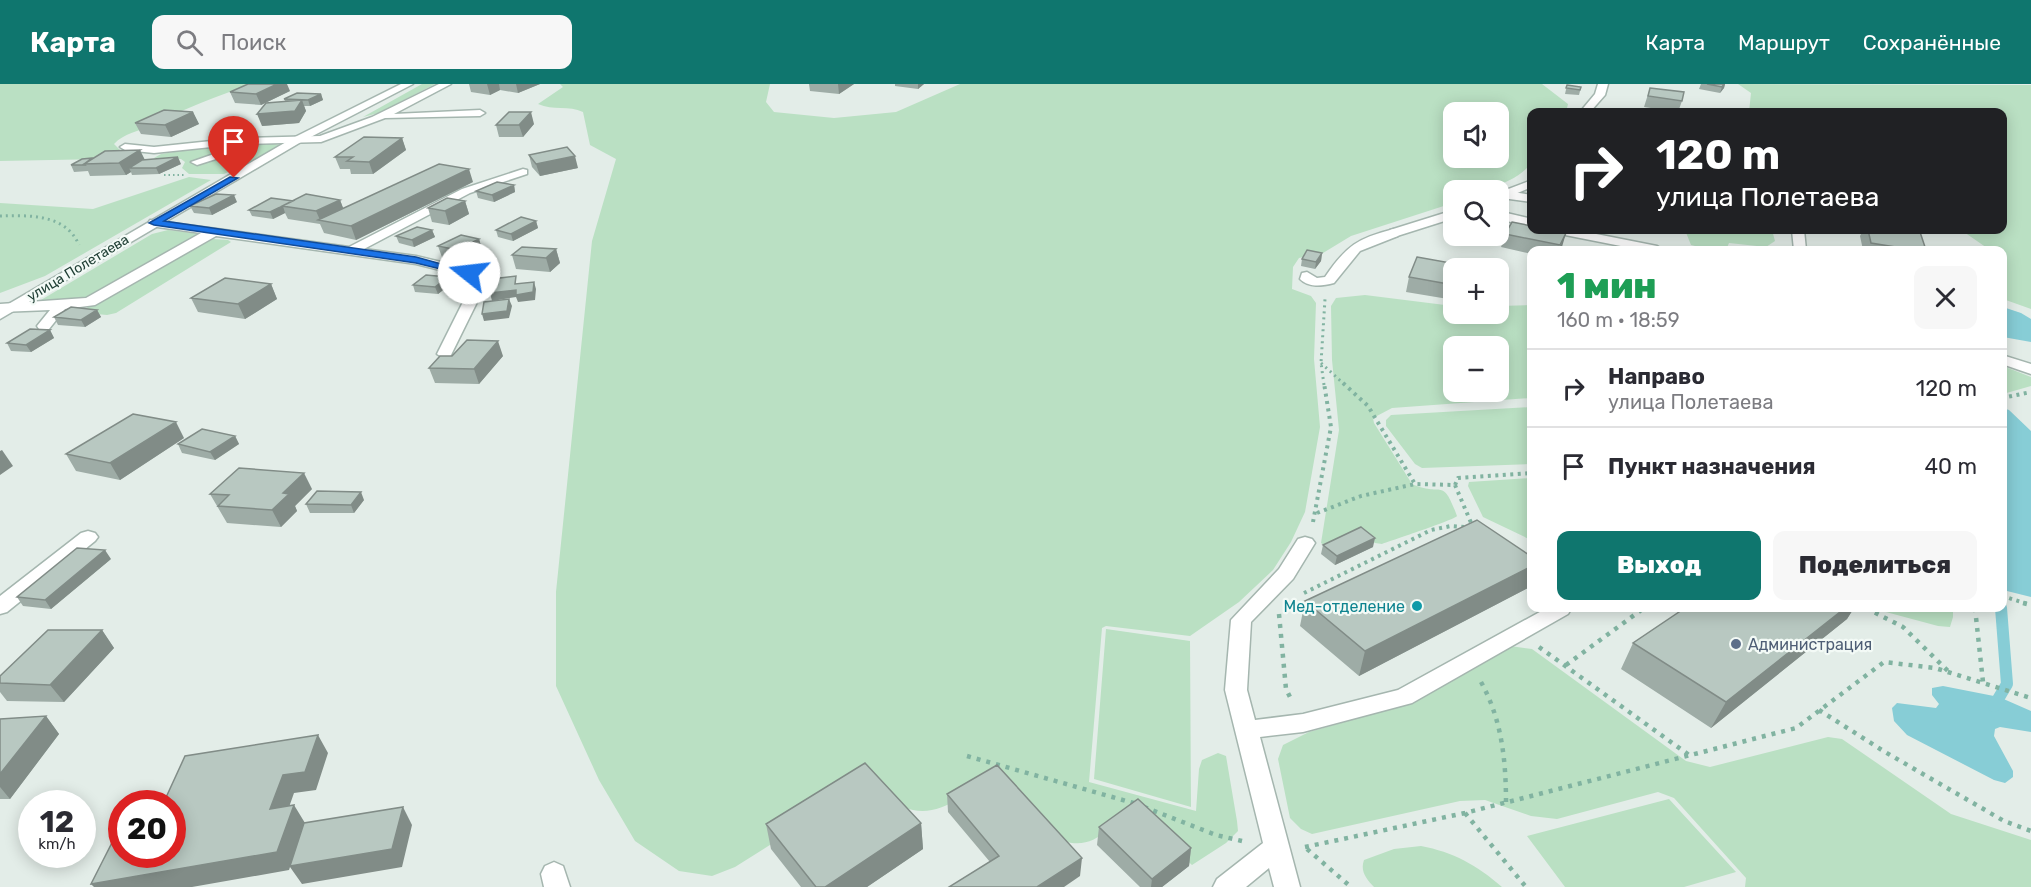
<!DOCTYPE html>
<html lang="ru">
<head>
<meta charset="utf-8">
<style>
  body { margin:0; font-family:Rubik,sans-serif; background:#f7f7f7; color:#2b2b33; height:100vh; display:flex; flex-direction:column; font-size:22px; white-space:nowrap }
  * { box-sizing:border-box; margin:0 }
  p { font-size:20px; color:#7c7c81 }
  .icon { flex:none; width:33px; height:33px; fill:none; stroke:currentColor; stroke-width:2; stroke-linecap:round; stroke-linejoin:round }
  .map { position:relative; flex:1; overflow:hidden }
  .details { position:absolute; left:1527px; top:162px; width:480px; height:366px; display:flex; flex-direction:column; background:#fff; border-radius:12px; box-shadow:0 3px 15px #0003 }
  .details>* { flex:none }
  .top-card { position:absolute; left:1527px; top:24px; width:480px; height:126px; border-radius:12px; box-shadow:0 3px 15px #0003; background:#202124; color:#fff; overflow:hidden }
  .buttons { position:absolute; left:1443px; top:18px; display:grid; gap:12px }
  .buttons a { display:grid; place-items:center; width:66px; height:66px; border-radius:12px; background:#fff; box-shadow:0 3px 15px #0003; font-size:30px }
  .speed { position:absolute; left:18px; top:706px; display:flex; gap:12px; font-size:30px; font-weight:700; text-align:center }
  .speed>* { display:grid; place-content:center; width:78px; height:78px; border-radius:50%; background:#fff; box-shadow:0 3px 15px #0003; line-height:1 }
  .speed small { font-size:15px; font-weight:400 }
  .speed .limit { border:9px solid #d22; background:#fff; color:#111 }
  .pin { position:absolute; display:grid; place-items:center; width:51px; height:51px; color:#fff; margin:-62px -26px; border-radius:50% 50% 50% 0; rotate:-45deg; box-shadow:0 0 6px #0007 }
  .pin .icon { rotate:45deg }
  .me { position:absolute; width:66px; margin:-33px; rotate:286deg; stroke-linejoin:round; filter:drop-shadow(0 0 4px #0008) }
  .turn { display:flex; align-items:center; gap:21px; height:126px; padding:0 30px; font-size:27px }
  .turn .icon { width:78px; height:78px; stroke-width:2.5 }
  .turn b { display:block; font-size:42px; line-height:51px }
  .round { display:grid; place-items:center; flex:none; width:63px; height:63px; border-radius:12px; background:#f7f7f7 }
  .head { display:flex; align-items:center; justify-content:space-between; height:102px; padding:0 30px }
  h1 { font-size:36px; font-weight:800; line-height:45px; color:#1e9e55 }
  .cta { display:flex; gap:12px; margin-top:auto; padding:12px 30px }
  .cta a { flex:1; height:69px; border-radius:12px; background:#0f766e; color:#fff; font-size:24px; font-weight:800; line-height:69px; text-align:center }
  .cta a+a { background:#f7f7f7; color:#2b2b33 }
  ul { padding:0; list-style:none }
  li { display:flex; align-items:center; gap:18px; height:78px; padding:0 30px; border-top:2px solid #e1e1e2 }
  li div { flex:1 }
  li b { display:block; font-size:22px }
  li em { font-style:normal }
  header { display:flex; align-items:center; gap:36px; box-sizing:border-box; height:84px; padding:0 30px; background:#0f766e; color:#fff }
  header strong { font-size:28px }
  nav { display:flex; gap:33px; margin-inline-start:auto; font-size:21px }
  .search { width:420px; height:54px; background:#f7f7f7; display:flex; align-items:center; gap:15px; box-sizing:border-box; padding:0 21px; border-radius:12px; color:#7c7c81; font-size:22px }
  .map>svg:first-child { display:block }
  .green { fill:#bae0c3; fill-rule:evenodd }
  .water { fill:#87cdd6 }
  .lines { fill:none; stroke-linecap:round; stroke-linejoin:round }
  .stream { stroke:#87cdd6; stroke-width:12 }
  .lane-casing { stroke:#a5b6af; stroke-width:3 }
  .street-casing { stroke:#a5b6af; stroke-width:3 }
  .path-far3 { stroke:#81b3a1; stroke-width:2; stroke-dasharray:1.5 3; stroke-linecap:butt }
  .path-far2 { stroke:#81b3a1; stroke-width:3; stroke-dasharray:2 4; stroke-linecap:butt }
  .path-far1 { stroke:#81b3a1; stroke-width:4; stroke-dasharray:3 4.5; stroke-linecap:butt }
  .path { stroke:#81b3a1; stroke-width:4.5; stroke-dasharray:4 6; stroke-linecap:butt }
  .lane { fill:#fff; fill-rule:evenodd }
  .street { fill:#fff; fill-rule:evenodd }
  .wall { fill:#9eaca6 }
  .shaded-wall { fill:#818c87 }
  .building { fill:#b8c8c1; stroke:#818c87; stroke-width:1.5 }
  .route { fill:#1a73e8; stroke:#114b97; stroke-width:1.5 }
  .culture-dot { fill:#0f9aa8; stroke:#f3faf6; stroke-width:2 }
  .service-dot { fill:#5c6f8a; stroke:#f3faf6; stroke-width:2 }
  .labels { text-anchor:middle; dominant-baseline:central; stroke-width:4.5; stroke-linejoin:round; paint-order:stroke }
  .far-street-label { font-size:14px; fill:#214036; stroke:#f3faf6 }
  .culture-label { font-size:16px; fill:#0d838f; stroke:#f3faf6; text-anchor:end }
  .service-label { font-size:16px; fill:#4e5e75; stroke:#f3faf6; text-anchor:start }
</style>
</head>
<body>
<header>
<strong>Карта</strong>
<div class="search"><svg class="icon" aria-label="search" viewBox="0 0 24 24"><circle cx="10" cy="10" r="6"/><path d="M15 15l6 6"/></svg>Поиск</div>
<nav><a>Карта</a><a>Маршрут</a><a>Сохранённые</a></nav>
</header>
<div class="map">
<svg width="2031" height="803" viewBox="0 0 2031 803">
  <rect width="100%" height="100%" fill="#e3ede8"/>
  <!-- green -->
  <path class="green" d="M0,0H252C217,12 184,25 151,41C138,48 124,49 114,60L122,68L103,75L0,77Z
    M422,0H435L379,29L363,33Z
    M560,0H770L766,18L774,28L834,34L896,28L960,0H1542L1568,20L1566,28H1532L1531,80C1510,103 1483,106 1454,106L1453,119L1351,152L1323,169L1299,174L1293,183L1292,205L1311,212L1316,219L1314,275L1320,343L1305,428L1291,458L1273,486L1239,518L1190,552L1106,542L1102,544L1089,698L1196,727L1199,685L1202,676L1218,669L1226,672L1237,737L1238,747L1226,759L1192,781L1137,731C1108,737 1098,768 1063,757L992,692C964,710 938,737 903,723C890,717 878,708 866,700L735,783L712,792L679,787L635,757L599,696L556,602V508L592,157L616,75L590,61L583,28C569,21 553,27 538,20L563,3ZM1454,28H1498V74H1454Z
    M1738,0L2031,1V225L2003,215L2002,166H1990L1961,146H2002V28H1749L1751,9Z
    M264,59L282,61L278,65L224,90H189L182,84L185,78L181,75L154,74L161,70L213,62Z
    M189,93L211,96L45,192L0,209V119L93,125Z
    M168,146L200,150L87,215L41,216L152,150Z
    M1685,146H1772L1775,157L1766,163L1729,159L1726,166H1711L1691,161Z
    M213,155L228,156L231,158L116,229L107,231L85,229L88,222Z
    M1365,211L1453,222L1454,230H1498L1499,222L1531,221V314L1392,324L1373,334L1374,339L1412,400C1443,414 1442,391 1457,432C1454,436 1393,456 1382,460L1375,459L1360,451L1325,462L1321,459L1339,346L1332,276L1331,222L1336,214ZM1454,262H1498V308H1454Z
    M2003,282L2031,293V302L2003,310Z
    M1531,323V380L1422,384L1415,380L1386,342V336L1391,331Z
    M1531,394V456L1483,433L1468,402L1469,398Z
    M1871,524H1953V533L1950,543L1938,542Z
    M1106,545L1190,557L1191,723L1094,695Z
    M1510,562L1532,565L1686,677L1710,683L1828,653L1842,655L1951,730L2031,756V803H1745L1746,794L1674,714L1658,708L1557,735L1531,732L1485,716L1460,717L1312,750L1301,745L1290,734L1278,675L1283,661L1309,648L1409,620Z
    M1669,715L1736,788L1684,803H1565L1527,752Z
    M1421,762C1453,768 1477,781 1502,803H1374C1366,795 1360,787 1364,776L1394,765Z"/>
  <!-- water -->
  <path class="water" d="M2003,223L2021,229L2031,235V258L2003,253Z
    M2003,324L2009,326L2031,347V513L2003,506Z
    M1943,602L1999,613L2031,627V648L2000,643L1995,645L1994,652L2013,687V693L2005,699L1994,696L1907,651L1894,637L1892,624L1897,619L1936,624L1939,620L1932,611V604Z"/>
  <g class="lines">
    <!-- stream -->
    <path class="stream" d="M1994,622L2007,600L2001,524"/>
    <!-- lane casing -->
    <g class="lane-casing">
      <path id="lane" d="M439,0H451L394,30L480,26L485,29L480,32L385,34L321,58L240,60L154,69L125,66L120,63L125,60L154,63L240,54L320,52L372,33Z
        M237,62L241,63V67L197,81L191,78Z
        M523,85L527,86V90L470,109L364,165L416,172L474,186L485,202L450,273L445,275L437,270L471,202L464,192L416,180L216,152L95,221L65,225L49,245H39L37,242L50,226L0,228V220L86,214L201,149L150,142L148,139L150,136L349,163L462,105Z
        M1506,107L1532,111V118L1502,114V108Z
        M1498,127L1532,135V143L1498,135Z
        M1394,145L1398,146L1400,149L1398,152L1360,167L1334,199C1322,202 1309,204 1300,195L1302,189L1307,188L1317,194L1325,193C1346,162 1358,154 1394,145Z
        M1554,146H1576L1657,162L1663,166H1641L1560,150Z
        M1792,146H1804L1806,166H1794Z
        M88,447L95,449L98,453L95,457L7,528L0,530V512L81,449Z
        M1305,453L1312,455L1315,459L1293,495L1251,538L1247,606L1255,636L1303,630L1398,606L1547,524L1571,525L1568,530L1412,619L1303,648L1260,653L1300,803H1274L1269,784L1246,803H1213L1217,795L1263,759L1225,606L1231,536L1279,485L1298,455Z
        M554,778L563,782L570,803H544L541,790L545,782Z"/>
    </g>
    <!-- street casing -->
    <g class="street-casing">
      <path id="street" d="M401,0H413L301,58L0,235V225L293,54Z
        M1598,0H1608L1605,11L1590,28H1580L1595,10Z
        M1532,96V103L1498,117V109Z
        M1454,126V134L1394,153L1388,149L1390,146Z
        M2002,271L2031,280V290L2002,280Z"/>
    </g>
    <!-- path-far3 -->
    <path class="path-far3" d="M164,91H184"/>
    <!-- path-far2 -->
    <path class="path-far2" d="M0,132C29,131 66,130 79,161
      M1321,279L1345,301
      M1324,301L1321,279L1325,215"/>
    <!-- path-far1 -->
    <path class="path-far1" d="M1343,299L1368,322L1415,400L1455,401L1472,441
      M2002,311L2007,313L2031,308
      M1455,401L1458,394L1532,389
      M1317,429L1361,412L1415,400
      M1313,438L1331,343L1324,299
      M1304,509L1431,446L1451,442L1464,443
      M2002,512L2028,520"/>
    <!-- path -->
    <path class="path" d="M2023,519L2031,521
      M1866,524L1903,543L1949,588
      M1975,524L1983,598
      M1279,530L1286,605L1292,617
      M1539,563L1689,671
      M1566,581L1644,524
      M1481,598C1502,636 1506,677 1506,719
      M1819,626L1885,668L2004,737L2031,747
      M967,672L1137,720
      M1144,723L1216,751L1242,757
      M1465,729L1526,803
      M1305,763L1465,729L1796,644L1884,578L1935,584L2031,614
      M1307,765L1351,803"/>
    <!-- lane -->
    <use href="#lane" class="lane"/>
    <!-- street -->
    <use href="#street" class="street"/>
  </g>
  <!-- wall -->
  <path class="wall" d="M469,0H540L518,9L500,6L490,11L471,8Z
    M809,0H854L839,10L810,7Z
    M895,0H924L918,5L895,2Z
    M1701,0H1725L1724,4L1720,9L1699,5Z
    M1567,1L1581,3L1579,11L1565,10Z
    M1650,4L1682,17L1678,28L1644,23Z
    M290,7L261,21L235,19L230,8Z
    M321,10L323,16L310,22H304L306,27L299,39L262,42L285,17L284,15Z
    M193,28L199,40L171,53L141,50L135,39Z
    M534,40L523,53H499L496,41Z
    M402,54L406,66L373,90H351L350,85H340L335,73Z
    M529,71L578,84L540,92L532,83Z
    M82,75H144L181,80L159,90L132,91L131,88L126,91L90,92L88,87L74,88L71,81Z
    M473,98L356,156L324,149L320,140L288,135L285,129L273,135L252,132L249,126L293,117L340,116L343,124Z
    M514,101L515,108L494,118L478,114L476,107Z
    M465,117L469,130L449,141L432,138L428,124Z
    M237,118L212,131L194,129L190,122Z
    M536,137L538,144L513,157L498,153L496,146Z
    M1532,142L1562,163L1560,166H1532V170L1501,163L1505,150Z
    M432,146L435,153L414,163L399,159L396,152Z
    M1863,146H1907L1926,166H1863L1860,152Z
    M479,155L483,169L461,180L443,176L438,162Z
    M556,165L560,179L550,188L516,185L512,171Z
    M1322,169L1321,177L1315,185L1301,182L1302,175Z
    M1454,184V216L1406,208L1409,193Z
    M448,193L451,200L438,210L415,208L413,201Z
    M271,200L277,215L245,235L198,228L191,214Z
    M97,226L101,233L85,243L58,241L54,233Z
    M50,246L54,254L31,268L11,267L7,259Z
    M452,272H503L479,300L435,299L429,284Z
    M235,352L239,360L215,376L182,369L178,360Z
    M184,354L120,396L76,387L66,370Z
    M312,405L295,422L297,427L281,443L227,439L210,410Z
    M364,416L354,429H310L306,420Z
    M1323,461L1373,463L1335,481L1321,470Z
    M1532,473V499L1530,503L1359,592L1300,542L1305,517Z
    M111,475L51,525L23,522L17,513Z
    M1685,524H1854L1847,535L1711,644L1621,585L1633,559Z
    M102,546L114,564L64,618L7,617L0,608V592Z
    M46,632L59,650L10,715H0V635Z
    M947,710L1080,792L990,778L948,728Z
    M921,739L923,765L867,803H801L771,765L766,740Z
    M1099,743L1191,764L1189,782L1162,803H1140L1097,761Z"/>
  <!-- shaded-wall -->
  <path class="shaded-wall" d="M277,0H287L290,7L261,21L256,10Z
    M487,0H499L500,6L490,11Z
    M516,0H540L518,9Z
    M838,0H854L839,10Z
    M918,0H924L918,5Z
    M1724,0H1725L1724,4L1720,9L1722,3Z
    M321,10L323,16L310,22L308,16Z
    M302,16L306,27L299,39L262,42L257,30Z
    M193,28L199,40L171,53L165,41Z
    M531,28L534,40L523,53L519,41Z
    M402,54L406,66L373,90L369,78Z
    M140,66L146,78L129,84L131,88L126,91L119,79Z
    M575,72L578,84L540,92L536,80Z
    M178,73L181,80L159,90L156,84Z
    M469,85L473,98L356,156L351,142Z
    M514,101L515,108L494,118L492,111Z
    M234,111L237,118L212,131L209,124Z
    M340,116L345,129L320,136L316,127Z
    M465,117L469,130L449,141L445,127Z
    M283,122L285,129L273,135L270,128Z
    M536,137L538,144L513,157L511,150Z
    M432,146L435,153L414,163L412,156Z
    M1566,149L1562,163L1560,166H1558Z
    M479,155L483,169L461,180L457,166Z
    M556,165L560,179L550,188L546,174Z
    M1322,169L1321,177L1315,185L1316,178Z
    M448,193L451,200L438,210L435,203Z
    M534,198L536,205L535,216L518,218L516,213L492,217L490,209Z
    M271,200L277,215L245,235L238,220Z
    M509,215L512,222L509,234L484,237L482,230Z
    M97,226L101,233L85,243L81,236Z
    M50,246L54,254L31,268L26,261Z
    M498,257L503,272L479,300L474,285Z
    M176,338L184,354L120,396L110,379Z
    M235,352L239,360L215,376L210,368Z
    M2,366L13,382L0,391V367Z
    M304,389L312,405L295,422L297,427L281,443L272,426L283,409Z
    M361,408L364,416L354,429L351,421Z
    M1375,454L1373,463L1335,481L1337,472Z
    M105,466L111,475L51,525L45,516Z
    M1532,482V499L1530,503L1359,592L1365,567Z
    M1845,524H1854L1847,535L1711,644L1726,618Z
    M102,546L114,564L64,618L50,601Z
    M46,632L59,650L10,715L0,703V690Z
    M318,651L328,669L316,706L294,709L282,743L270,725L283,691Z
    M294,721L305,739L403,723L412,741L402,783L302,800L290,783L289,786L192,803H94L91,800Z
    M921,739L923,765L867,803H825Z
    M1191,764L1189,782L1162,803H1151L1152,795Z
    M1082,774L1080,792L1064,803H1037Z"/>
  <!-- building -->
  <path class="building" d="M248,0H277L256,10L230,8Z
    M1707,0H1724L1722,3Z
    M1567,1L1581,3L1580,6L1566,4Z
    M1650,4L1684,8L1682,17L1648,12Z
    M297,9L321,10L308,16L284,15Z
    M302,16L295,27L257,30L266,19Z
    M164,26L193,28L165,41L135,39Z
    M509,28H531L519,41H496Z
    M364,53L402,54L369,78L347,77L353,73H335Z
    M567,63L575,72L536,80L529,71Z
    M140,66L119,79L84,80L105,67Z
    M178,73L156,84H129L142,76Z
    M92,74L84,80L85,81H71L82,75Z
    M439,80L469,85L351,142L318,136Z
    M497,98L514,101L492,111L476,107Z
    M216,110L234,111L209,124L190,122Z
    M306,110L340,116L316,127L282,122Z
    M271,114L293,117L270,128L249,126Z
    M447,114L465,117L445,127L428,124Z
    M521,133L536,137L511,150L496,146Z
    M1512,138L1532,142V146H1548L1566,149L1560,161L1505,150Z
    M417,143L432,146L412,156L396,152Z
    M1868,146H1907L1920,148L1926,166H1914L1871,159Z
    M461,151L479,155L457,166L438,162Z
    M522,163L556,165L546,174L512,171Z
    M1307,166L1322,169L1316,178L1302,175Z
    M1417,173L1462,181L1461,184H1454V201L1409,193Z
    M426,191L448,193L435,203L413,201Z
    M516,192L515,200L534,198L533,208L516,211V206L490,209L492,195Z
    M225,194L271,200L238,220L191,214Z
    M509,215L507,227L482,230L484,218Z
    M71,223L97,226L81,236L54,233Z
    M30,245L50,246L26,261L7,259Z
    M467,256L498,257L474,285L429,284L440,272H452Z
    M133,330L176,338L110,379L66,370Z
    M202,345L235,352L210,368L178,360Z
    M239,384L304,389L283,409L289,410L272,426L218,422L229,411L210,410Z
    M317,407L361,408L351,421L306,420Z
    M1477,436L1532,473V482L1365,567L1305,517Z
    M1361,443L1375,454L1337,472L1323,461Z
    M77,464L105,466L45,516L17,513Z
    M1685,524H1845L1726,618L1633,559Z
    M48,546H102L50,601L0,599V592Z
    M46,632L0,690V635Z
    M318,651L305,688L283,691L270,725L294,721L277,768L91,800L122,739V771H172V720H163L185,672Z
    M865,679L921,739L825,803H816L766,740Z
    M997,681L1082,774L1037,803H949L999,772L947,710Z
    M1138,715L1191,764L1152,795L1099,743Z
    M403,723L392,765L290,782L304,739Z"/>
  <!-- route -->
  <path class="route" d="M230,93L238,94L164,137L416,173L474,189L469,192L416,179L154,141L149,139Z"/>
  <!-- markers -->
  <circle class="culture-dot" cx="1417" cy="522" r="6"/>
  <circle class="service-dot" cx="1736" cy="560" r="6"/>
  <g class="labels">
    <!-- far-street labels -->
    <g class="far-street-label">
      <text transform="translate(78 184) rotate(-31)">улица Полетаева</text>
    </g>
    <!-- culture labels -->
    <g class="culture-label">
      <text x="1405" y="522">Мед-отделение</text>
    </g>
    <!-- service labels -->
    <g class="service-label">
      <text x="1748" y="560">Администрация</text>
    </g>
  </g>
</svg>
<div class="buttons">
<a><svg class="icon" aria-label="sound" viewBox="0 0 24 24"><path d="M4 9h4l5-4v14l-5-4H4zM17 9q2 3 0 6"/></svg></a>
<a><svg class="icon" aria-label="search" viewBox="0 0 24 24"><circle cx="10" cy="10" r="6"/><path d="M15 15l6 6"/></svg></a>
<a>+</a>
<a>−</a>
</div>
<div class="speed"><div>12<small>km/h</small></div><div class="limit">20</div></div>
<div class="pin" style="left:234px;top:94px;background:#d93025"><svg class="icon" aria-label="arrive" viewBox="0 0 24 24"><path d="M6 21V4h12l-3 4 3 4H6"/></svg></div>
<svg class="me" style="left:469px;top:189px" viewBox="-20 -20 40 40"><circle r="19" fill="#fff"/><path d="M0-13L10 11 0 6-10 11z" fill="#1a73e8"/></svg>
<div class="top-card">
<div class="turn"><svg class="icon" aria-label="right" viewBox="0 0 24 24"><path d="M7 20v-9h11M14 6l5 5-5 5"/></svg><div><b>120 m</b>улица Полетаева</div></div>
</div>
<section class="details">
<div class="head"><div><h1>1 мин</h1><p>160 m · 18:59</p></div><a class="round"><svg class="icon" aria-label="close" viewBox="0 0 24 24"><path d="M6 6l12 12M18 6L6 18"/></svg></a></div>
<ul>
<li><svg class="icon" aria-label="right" viewBox="0 0 24 24"><path d="M7 20v-9h11M14 6l5 5-5 5"/></svg><div><b>Направо</b><p>улица Полетаева</p></div><em>120 m</em></li>
<li><svg class="icon" aria-label="arrive" viewBox="0 0 24 24"><path d="M6 21V4h12l-3 4 3 4H6"/></svg><div><b>Пункт назначения</b></div><em>40 m</em></li>
</ul>
<div class="cta"><a>Выход</a><a>Поделиться</a></div>
</section>
</div>
</body>
</html>
